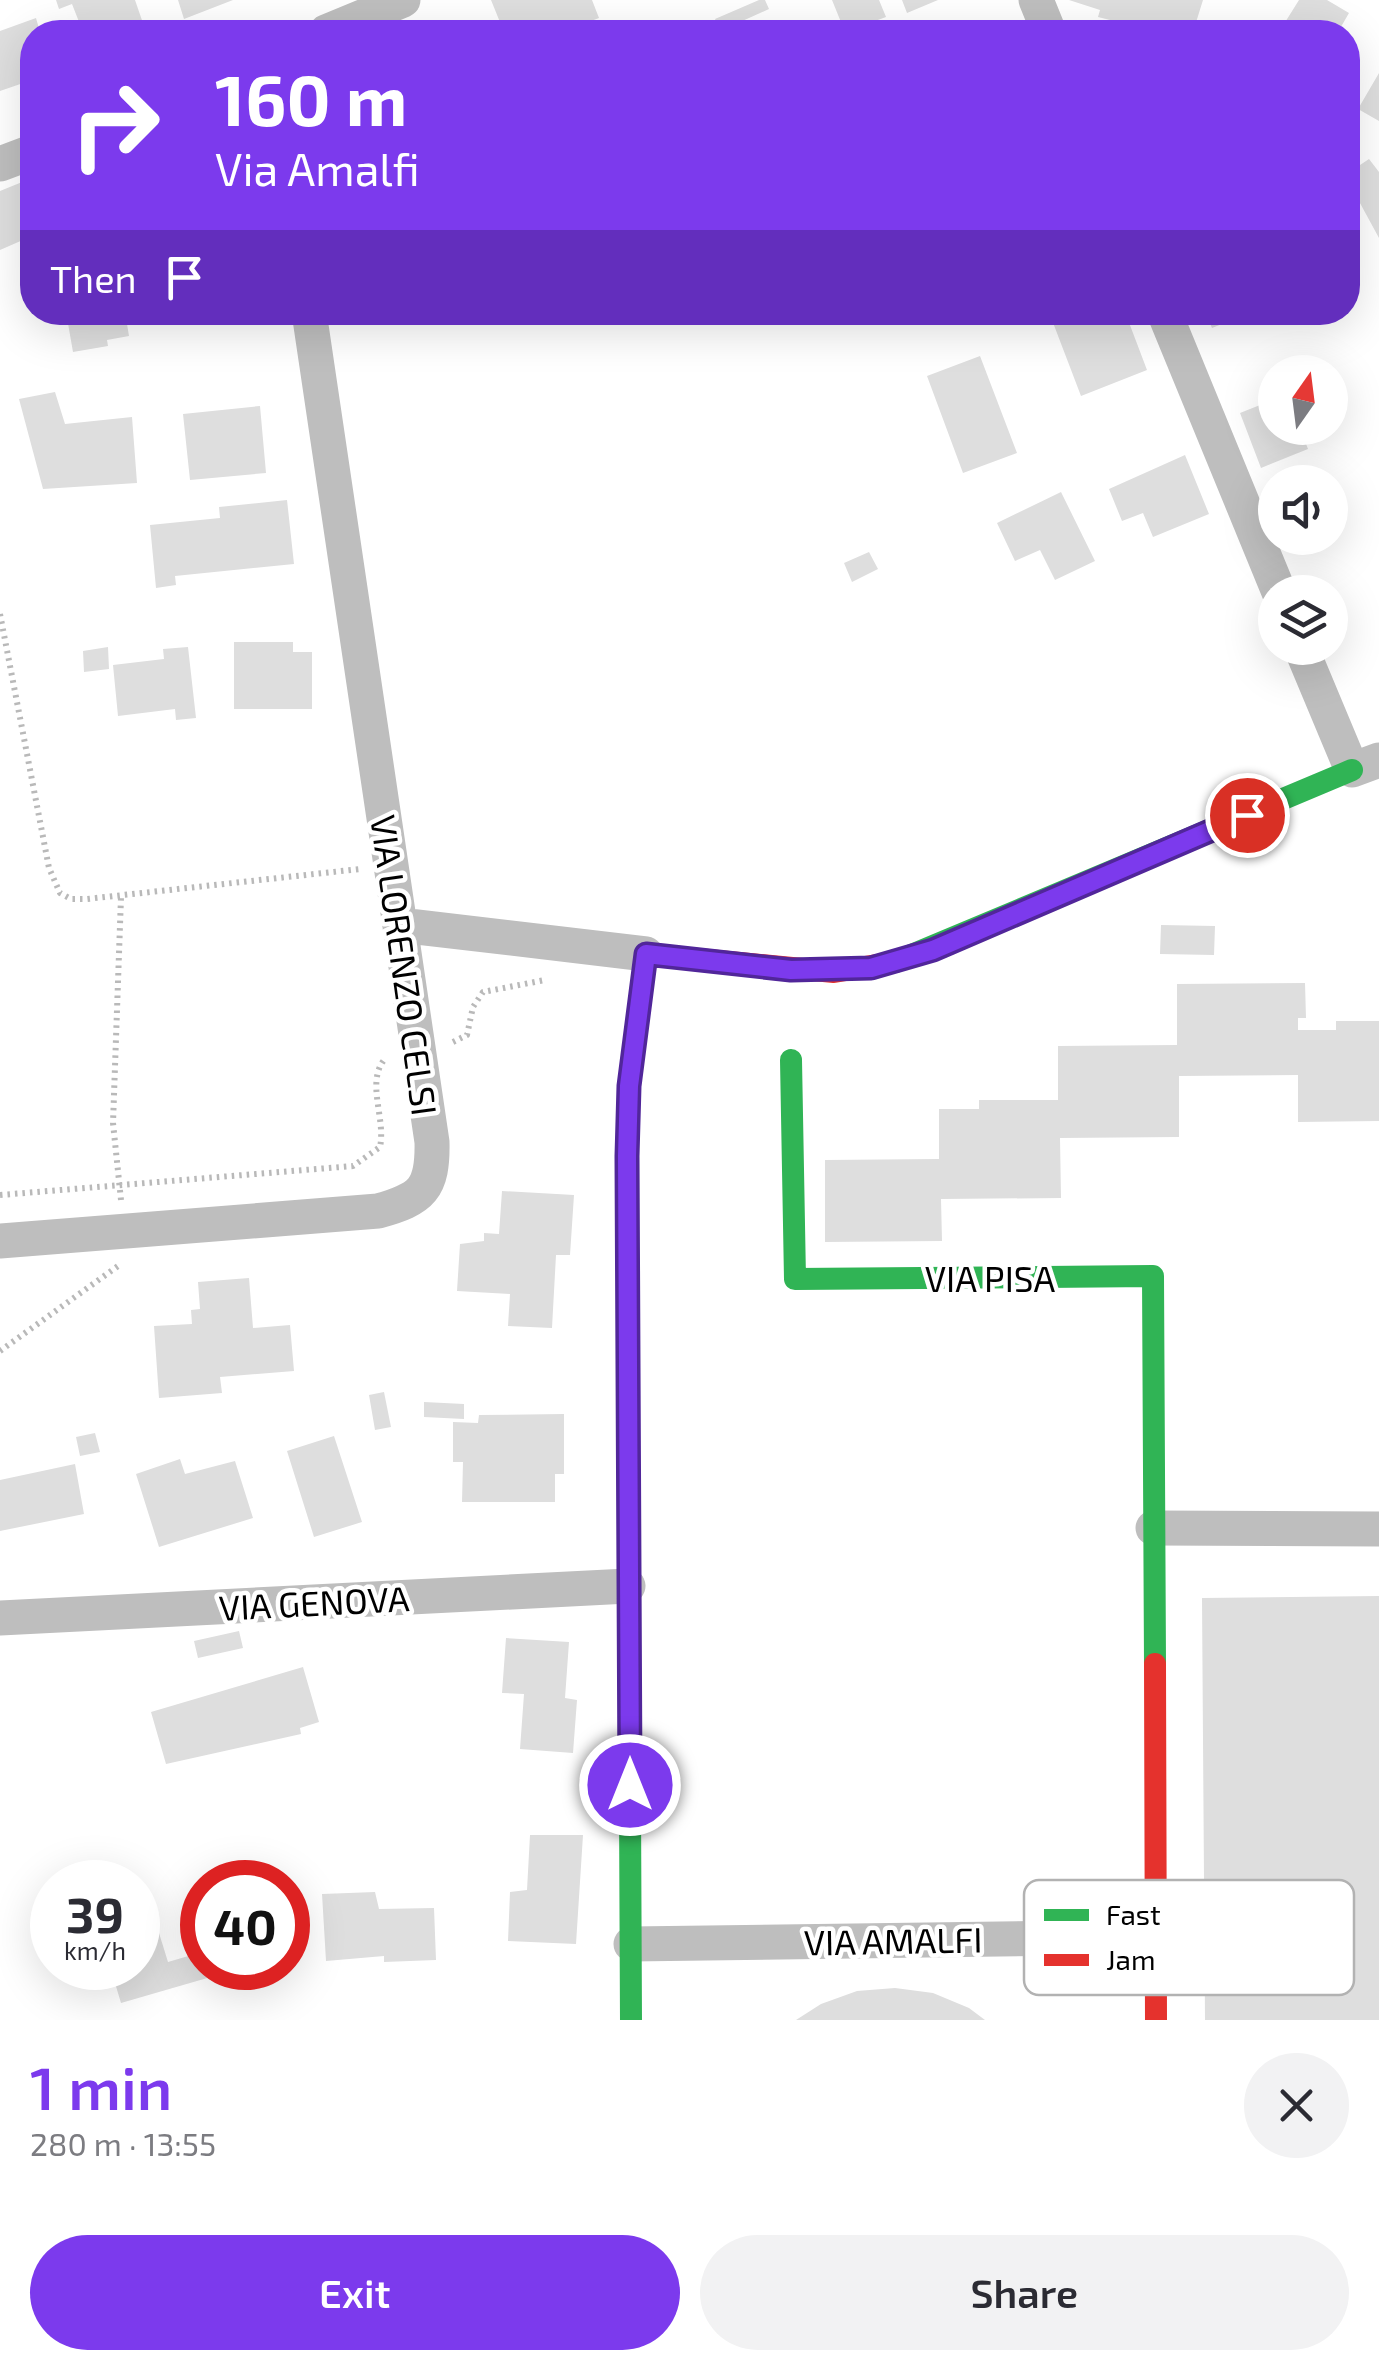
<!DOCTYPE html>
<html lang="en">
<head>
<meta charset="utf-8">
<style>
  body { margin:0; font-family:"Exo 2",sans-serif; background:#f2f2f3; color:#2b2b33; height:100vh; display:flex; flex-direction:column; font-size:38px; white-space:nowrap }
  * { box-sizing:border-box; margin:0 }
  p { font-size:32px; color:#7c7c81 }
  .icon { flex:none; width:55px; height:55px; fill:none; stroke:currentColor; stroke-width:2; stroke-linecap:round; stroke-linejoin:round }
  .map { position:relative; height:2020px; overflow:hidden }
  .sheet { display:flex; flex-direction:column; background:#fff; flex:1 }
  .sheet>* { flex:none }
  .hud { position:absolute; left:20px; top:20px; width:1340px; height:305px; border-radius:40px; box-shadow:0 10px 40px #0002; background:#7c3aed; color:#fff; overflow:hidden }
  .needle { width:65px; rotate:14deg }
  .controls { position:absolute; left:1258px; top:355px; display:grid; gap:20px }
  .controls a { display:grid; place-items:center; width:90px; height:90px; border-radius:50%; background:#fff; box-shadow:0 10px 40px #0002; font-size:50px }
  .speed { position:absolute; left:30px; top:1860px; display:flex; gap:20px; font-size:50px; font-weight:700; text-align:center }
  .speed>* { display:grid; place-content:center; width:130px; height:130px; border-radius:50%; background:#fff; box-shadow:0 10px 40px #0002; line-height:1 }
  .speed small { font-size:25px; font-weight:400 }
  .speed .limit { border:15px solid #d22; background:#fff; color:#111 }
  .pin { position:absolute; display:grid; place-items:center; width:85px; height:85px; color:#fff; margin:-42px; border:5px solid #fff; border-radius:50%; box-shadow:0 2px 10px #0007 }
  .me { position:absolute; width:110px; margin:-55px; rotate:0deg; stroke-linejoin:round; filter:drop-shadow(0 0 8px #0008) }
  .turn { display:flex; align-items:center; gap:35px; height:210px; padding:0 30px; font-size:45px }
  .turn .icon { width:130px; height:130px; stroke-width:2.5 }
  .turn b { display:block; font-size:70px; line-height:85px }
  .then { display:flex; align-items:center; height:95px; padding:0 30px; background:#0003; gap:20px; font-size:38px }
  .round { display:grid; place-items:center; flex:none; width:105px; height:105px; border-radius:52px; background:#f2f2f3 }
  .headline { display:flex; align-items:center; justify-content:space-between; height:170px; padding:0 30px }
  h1 { font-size:60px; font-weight:600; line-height:75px; color:#7c3aed }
  .button { display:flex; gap:20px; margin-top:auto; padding:20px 30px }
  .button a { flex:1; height:115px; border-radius:60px; background:#7c3aed; color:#fff; font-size:40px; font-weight:600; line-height:115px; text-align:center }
  .button a+a { background:#f2f2f3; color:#2b2b33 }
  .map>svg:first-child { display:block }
  .building { fill:#dedede }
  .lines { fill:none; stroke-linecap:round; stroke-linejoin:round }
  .path { stroke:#b9b9b9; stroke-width:6; stroke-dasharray:2.5 5; stroke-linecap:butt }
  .street { stroke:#bebebe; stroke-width:35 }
  .fast { stroke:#30b455; stroke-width:22 }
  .jam { stroke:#e5322d; stroke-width:22 }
  .route-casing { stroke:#51269a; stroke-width:25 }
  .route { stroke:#7c3aed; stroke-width:18 }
  .labels { text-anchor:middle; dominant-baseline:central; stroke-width:9; stroke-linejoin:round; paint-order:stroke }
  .street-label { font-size:35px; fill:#000; stroke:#fff }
  .key { fill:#fff; stroke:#b2b2b2; stroke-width:2.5 }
  .key-label { font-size:28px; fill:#000 }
</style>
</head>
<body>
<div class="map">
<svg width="1379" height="2020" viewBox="0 0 1379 2020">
  <rect width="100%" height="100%" fill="#fff"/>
  <!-- building -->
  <path class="building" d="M56,0H135L146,32H83L72,4L59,9Z
    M178,0H233L184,19Z
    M491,0H592L599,18L562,32H504Z
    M759,0H765L769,9L720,31L715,19Z
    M832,0H879L886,17L845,32Z
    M902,0H938L907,13Z
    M1069,0H1203L1193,32H1111L1114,21L1098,17L1100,10Z
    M1299,0H1327L1349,13L1338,32H1279Z
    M36,18L40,32H32V80L0,91V31Z
    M1379,73V121L1358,109Z
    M1369,159L1379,172V238L1348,181V173Z
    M32,178V236L0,250V191Z
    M66,312H125L129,336L107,340L108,346L73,352Z
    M1071,312H1125L1147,370L1081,396L1052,320Z
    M1205,312H1249V313L1212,328Z
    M980,356L1017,453L963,473L927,376Z
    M55,392L65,424L132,417L137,483L43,489L19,399Z
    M1330,398L1341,424L1314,434L1311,428H1330Z
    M1275,399V428H1300L1308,449L1261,468L1240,413Z
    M260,406L266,473L190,480L183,414Z
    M1185,455L1209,514L1153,537L1143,513L1122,521L1109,489Z
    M1061,492L1095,561L1055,580L1040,550L1015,561L997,523Z
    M287,500L294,564L175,576L176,585L156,588L150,525L220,518L219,507Z
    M869,552L878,569L852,582L844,563Z
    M234,642H293V652H312V709H234Z
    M108,647L109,669L84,672L83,651Z
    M188,647L196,718L176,720L175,709L118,716L113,665L164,659L163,649Z
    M1161,925L1215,926L1214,955L1160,954Z
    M1305,983L1306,1018H1298V1030H1336V1021H1379V1121L1298,1122V1075L1179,1076V1137L1060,1138L1061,1198L941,1199L942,1241L825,1242V1160L939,1159V1109H979V1100H1058V1046L1177,1045V984Z
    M502,1191L574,1195L570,1255H556L552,1328L508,1326L510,1294L457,1291L460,1244L484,1241V1233L499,1234Z
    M249,1278L253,1328L290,1325L294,1371L220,1377L222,1393L159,1398L154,1326L192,1324L191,1310L200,1309L198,1282Z
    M384,1392L391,1427L375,1430L369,1395Z
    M424,1402L464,1404V1419L424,1417Z
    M564,1414V1474H555V1502H462L463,1462H453V1422L478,1423L479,1415Z
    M95,1433L100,1452L80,1456L76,1437Z
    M334,1436L362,1522L314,1537L287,1451Z
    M180,1459L185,1474L235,1461L253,1518L159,1547L136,1474Z
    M75,1464L84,1514L0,1531V1480Z
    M1379,1596V2020H1205L1202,1598Z
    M239,1631L243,1648L198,1658L194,1641Z
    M506,1638L569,1642L565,1698L577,1700L573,1753L520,1749L524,1694L502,1693Z
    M303,1667L319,1722L300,1728L301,1734L166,1764L151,1712Z
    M530,1835H583L576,1944L508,1941L510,1892L527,1890Z
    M375,1892L379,1909L434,1908L436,1960L384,1962V1956L326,1961L322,1894Z
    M159,1933L168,1962L202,1952V1968H227L228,1972L121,2003L112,1973L138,1968V1940Z
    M895,1988L933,1993L969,2008L985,2020H796L821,2004L857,1991Z"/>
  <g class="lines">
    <!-- path -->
    <path class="path" d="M0,614L49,868L60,893L71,899H87L360,869
      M453,1042L467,1035L473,1007L483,992L545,980
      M0,1195L353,1166L380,1147C386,1119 366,1083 384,1060
      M121,1200L113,1123L121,897
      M0,1351L118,1266"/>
    <!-- street -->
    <path class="street" d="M1036,0L1049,32
      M326,32L403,0
      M0,164L32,152
      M1164,312L1279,592
      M1301,648L1352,770L1379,760
      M400,925L646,954
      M0,1241L378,1211C422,1199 433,1189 432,1142L309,312
      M1153,1528L1379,1529
      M0,1618L628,1586
      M631,1944L1155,1937"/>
    <!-- fast -->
    <path class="fast" d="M895,962L1352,770
      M791,1060L795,1279L1153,1276L1155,1664
      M627,1158L631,2020"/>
    <!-- jam -->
    <path class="jam" d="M627,1158L629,1086L646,954L834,972L895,962
      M1155,1664L1156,2020"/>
  </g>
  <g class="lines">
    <!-- route casing -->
    <g class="route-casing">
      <path id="route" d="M630,1785L627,1156L629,1086L646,954L791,970L871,968L933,950L1247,815"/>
    </g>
    <!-- route -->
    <use href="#route" class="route"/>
  </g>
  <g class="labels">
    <!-- street labels -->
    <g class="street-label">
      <text transform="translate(405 965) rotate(82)">VIA LORENZO CELSI</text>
      <text x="990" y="1278">VIA PISA</text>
      <text transform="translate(314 1602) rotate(-3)">VIA GENOVA</text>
      <text transform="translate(893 1940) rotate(-1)">VIA AMALFI</text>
    </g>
  </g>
  <!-- legend -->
  <rect x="1024" y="1880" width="330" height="115" rx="15" class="key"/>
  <rect x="1044" y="1909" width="45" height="12" fill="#30b455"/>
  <rect x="1044" y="1954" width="45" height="12" fill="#e5322d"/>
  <g class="key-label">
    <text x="1106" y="1925">Fast</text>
    <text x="1106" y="1970">Jam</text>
  </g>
</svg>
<div class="controls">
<a><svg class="needle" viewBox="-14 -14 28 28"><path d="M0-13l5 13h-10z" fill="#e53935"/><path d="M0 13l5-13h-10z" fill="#7c7c81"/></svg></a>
<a><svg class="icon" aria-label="sound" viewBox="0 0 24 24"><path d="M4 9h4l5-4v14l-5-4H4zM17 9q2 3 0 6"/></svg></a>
<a><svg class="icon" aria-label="layers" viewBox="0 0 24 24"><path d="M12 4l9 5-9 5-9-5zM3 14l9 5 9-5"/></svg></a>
</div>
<div class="speed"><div>39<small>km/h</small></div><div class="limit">40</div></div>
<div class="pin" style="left:1247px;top:815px;background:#d93025"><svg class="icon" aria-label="arrive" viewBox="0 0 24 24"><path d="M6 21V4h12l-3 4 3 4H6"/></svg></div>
<svg class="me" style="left:630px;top:1785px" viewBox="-20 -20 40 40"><circle r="17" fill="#7c3aed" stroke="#fff" stroke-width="3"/><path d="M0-11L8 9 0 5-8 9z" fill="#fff"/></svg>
<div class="hud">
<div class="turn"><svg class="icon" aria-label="right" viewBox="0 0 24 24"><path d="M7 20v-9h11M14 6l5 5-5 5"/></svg><div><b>160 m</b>Via Amalfi</div></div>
<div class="then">Then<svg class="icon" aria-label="arrive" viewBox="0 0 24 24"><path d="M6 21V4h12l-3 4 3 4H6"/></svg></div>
</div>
</div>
<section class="sheet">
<div class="headline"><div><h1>1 min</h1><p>280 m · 13:55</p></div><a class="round"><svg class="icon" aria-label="close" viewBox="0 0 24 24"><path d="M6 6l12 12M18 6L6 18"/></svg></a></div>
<div class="button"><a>Exit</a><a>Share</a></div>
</section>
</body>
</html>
